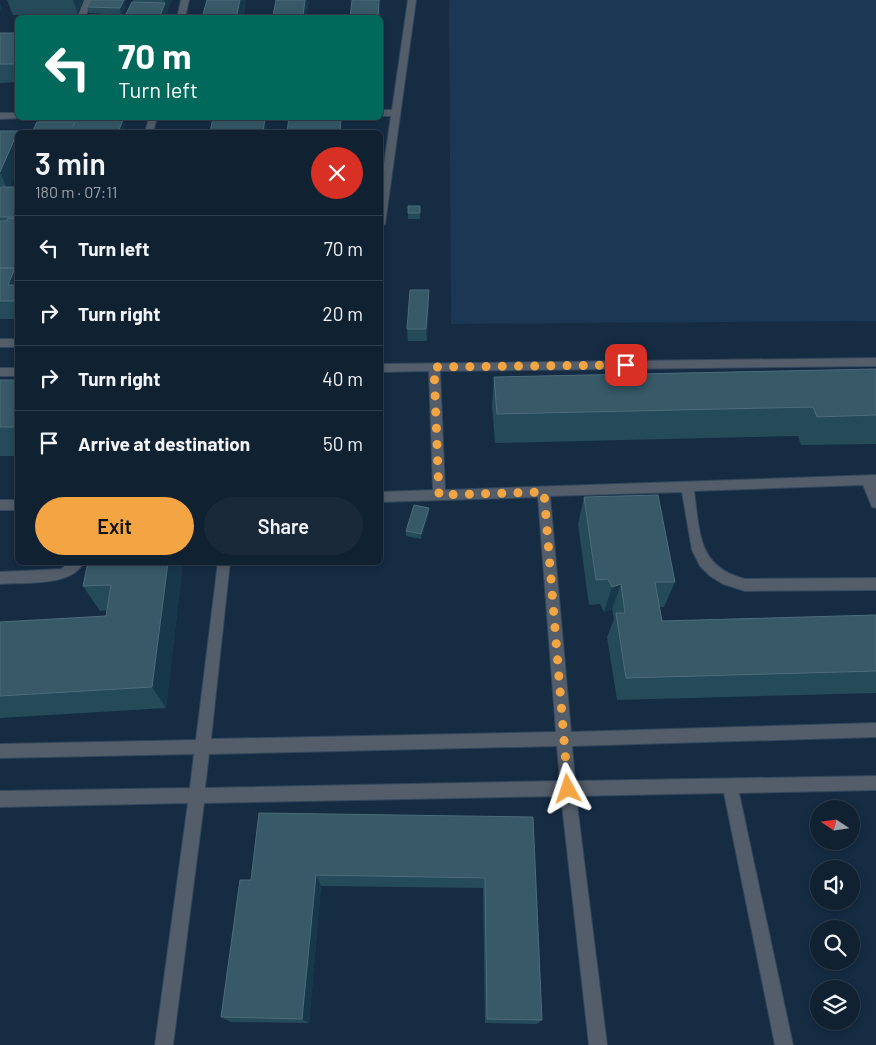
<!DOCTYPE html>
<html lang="en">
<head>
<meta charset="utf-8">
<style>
  body { margin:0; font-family:Barlow,sans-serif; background:#19293a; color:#f1f3f6; height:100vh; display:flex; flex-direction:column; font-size:19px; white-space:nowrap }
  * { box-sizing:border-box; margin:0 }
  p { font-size:16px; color:#9ca3ac }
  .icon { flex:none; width:28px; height:28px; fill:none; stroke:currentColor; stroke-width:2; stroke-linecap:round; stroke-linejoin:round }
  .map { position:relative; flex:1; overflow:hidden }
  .drawer { position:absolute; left:15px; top:130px; width:368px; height:435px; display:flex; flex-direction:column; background:#102132; border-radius:8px; box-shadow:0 2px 8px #0003,0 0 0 1px #303e4d }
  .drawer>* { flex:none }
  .top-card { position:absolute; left:15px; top:15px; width:368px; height:105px; border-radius:8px; box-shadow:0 2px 8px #0003,0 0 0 1px #303e4d; background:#00695c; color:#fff; overflow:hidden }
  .needle { width:32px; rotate:283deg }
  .controls { position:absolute; left:810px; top:800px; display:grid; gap:10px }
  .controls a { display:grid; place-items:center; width:50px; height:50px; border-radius:50%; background:#102132; box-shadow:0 2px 8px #0003,0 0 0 1px #303e4d; font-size:25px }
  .pin { position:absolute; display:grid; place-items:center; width:42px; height:42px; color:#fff; margin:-21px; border-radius:10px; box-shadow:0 2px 8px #0006 }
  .me { position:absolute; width:55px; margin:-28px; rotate:355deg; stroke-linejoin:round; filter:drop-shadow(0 0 4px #0008) }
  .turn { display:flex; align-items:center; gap:18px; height:105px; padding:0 20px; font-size:22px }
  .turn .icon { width:65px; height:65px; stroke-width:2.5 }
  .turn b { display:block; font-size:35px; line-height:42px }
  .round { display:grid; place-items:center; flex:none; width:52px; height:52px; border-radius:26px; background:#19293a }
  .head { display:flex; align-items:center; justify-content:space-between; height:85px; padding:0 20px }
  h1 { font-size:30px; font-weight:600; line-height:38px }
  .action { display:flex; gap:10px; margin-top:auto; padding:10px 20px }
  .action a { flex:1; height:58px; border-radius:30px; background:#f2a542; color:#111; font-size:20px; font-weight:600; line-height:58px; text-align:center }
  .action a+a { background:#19293a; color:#f1f3f6 }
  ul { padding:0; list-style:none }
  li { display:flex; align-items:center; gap:15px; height:65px; padding:0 20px; border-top:1px solid #303e4d }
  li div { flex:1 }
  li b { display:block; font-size:19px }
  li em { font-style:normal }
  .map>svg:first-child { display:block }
  .built { fill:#1b3753 }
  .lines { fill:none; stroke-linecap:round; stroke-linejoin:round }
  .minor-casing { stroke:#32475d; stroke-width:2 }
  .minor { fill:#535e6a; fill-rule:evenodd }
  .wall { fill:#254a5a }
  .shaded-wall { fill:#17374a }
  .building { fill:#375968; stroke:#4e6c7c }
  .route { stroke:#f2a542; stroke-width:9; stroke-dasharray:0 16.2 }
</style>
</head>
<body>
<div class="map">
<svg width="876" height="1045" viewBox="0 0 876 1045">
  <rect width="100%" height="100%" fill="#152c43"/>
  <!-- built -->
  <path class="built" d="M449,0H876V321L451,324Z"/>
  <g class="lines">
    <!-- minor casing -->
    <g class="minor-casing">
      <path id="minor" d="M84,0H92L85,18H77Z
        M181,0H189L185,18H177Z
        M408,0H416L385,224L380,227V191L391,116H380V110H392Z
        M0,113H18V118H21L0,119Z
        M149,118H157L153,132H145Z
        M0,339H18V347H0Z
        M876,358V366L440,371L445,490L876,475V508L872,507L863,485L694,491C700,532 697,567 745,579L876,578V590L745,591L723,584L710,576L700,566L692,550L682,492L550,496L571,732L876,723V737L572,746L575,781L876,776V790L739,793L793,1045H775L724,793L576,796L607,1045H589L561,796L204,803L173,1045H155L188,803L0,807V791L190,788L194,754L0,758V744L196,740L218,562H230L211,739L556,732L538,497L380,502V492L433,490L429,371L380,372V364ZM557,746L560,781L205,788L209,754Z
        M0,368H18V376H0Z
        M0,500H18V510H0Z
        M70,562H84C72,587 24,582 0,584V572L61,569Z"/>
    </g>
    <!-- minor -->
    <use href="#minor" class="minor"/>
  </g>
  <!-- wall -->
  <path class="wall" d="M7,0H84L78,15H13Z
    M91,0H126L124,2L126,6L121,15L89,13L87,7Z
    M133,0H172L167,12L168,15L134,2Z
    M276,0H309L306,18H274Z
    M0,33H18V82L0,83Z
    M38,118H91V119L32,132L39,122Z
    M0,131L18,132V177L16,173L10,187H15L18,181V319H0Z
    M408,206H420V219H408Z
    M429,290V303L427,341H408L407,329Z
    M876,369V444L801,445L798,436L495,443L492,406L494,377Z
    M0,380H18V456H0Z
    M584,497L675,582L664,607H659L662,621L876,615V693L617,700L607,637L614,619L612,609L604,612L600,604L589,605L578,524Z
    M429,508V514L421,539L406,536V531Z
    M183,562L166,708L0,718V622L106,616L107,610L100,611L83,586Z
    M533,817L542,1020L537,1024L485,1023L483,888L321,886L309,1023L231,1022L221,1017L251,880Z"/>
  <!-- shaded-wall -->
  <path class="shaded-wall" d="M73,0H84L78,15Z
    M121,0H126L124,2L126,6L121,15L120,8Z
    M164,0H172L167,12L168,15L167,18H159L165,4Z
    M240,0H246V5L244,18H236Z
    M305,0H309L306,18H303Z
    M379,0H381L380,25V18H378Z
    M0,2L2,8L0,12Z
    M265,118L267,129V132H263Z
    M341,118L342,132H340Z
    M123,120L127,132H118Z
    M18,133V169L15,170L16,173L8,191L0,172Z
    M18,262V301L8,285Z
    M429,290V303L427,341L426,329Z
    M429,508V514L421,539V534Z
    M168,562H183L166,708L152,687Z
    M621,584L612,609L604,612L612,587Z
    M316,875L321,886L309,1023L302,1019Z"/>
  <!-- building -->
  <path class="building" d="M91,0H124L120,8L87,7Z
    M207,0H240L236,18H202Z
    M276,0H305L303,16H273Z
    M352,0H379L378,18H350Z
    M132,2L165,3L159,18H124Z
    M0,33H18V64H0Z
    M38,118H83L80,119L123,120L118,132H32L37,122H74L73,126L77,118Z
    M213,118H231V120H247L248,118H265L263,132H210Z
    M289,118H307V119H324V118H341L340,132H287Z
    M0,131H18L0,172Z
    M18,163V170H15Z
    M18,181V187H15Z
    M1,187H18V217H0V189Z
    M408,206H420V213H408Z
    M8,218L18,219V262L15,268H0V221H7Z
    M0,268H15L8,285H18V301H0Z
    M410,290H429L426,329H407Z
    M876,369V415L817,417L813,407L497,414L494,377Z
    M0,380H18V427H0Z
    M658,495L675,582H655L662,621L876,615V671L626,678L616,613H625L621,584L612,587L608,579L596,580L584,497Z
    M414,505L429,508L421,534L406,531Z
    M88,562H168L152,687L0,696V622L106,616L111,585L83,586Z
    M259,813L533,817L542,1020L487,1019L485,878L316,875L302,1019L221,1017L240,880H251Z"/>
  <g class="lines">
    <!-- route -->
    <path class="route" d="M568,789L544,492L439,495L434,367L626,365"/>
  </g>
</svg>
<div class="controls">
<a><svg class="needle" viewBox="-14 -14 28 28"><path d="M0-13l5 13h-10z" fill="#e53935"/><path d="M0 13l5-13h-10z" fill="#9ca3ac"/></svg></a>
<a><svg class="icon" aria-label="sound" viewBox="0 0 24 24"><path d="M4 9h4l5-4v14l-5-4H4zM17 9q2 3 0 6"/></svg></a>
<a><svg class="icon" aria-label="search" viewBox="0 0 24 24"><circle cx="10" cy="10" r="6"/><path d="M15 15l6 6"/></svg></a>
<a><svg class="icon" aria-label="layers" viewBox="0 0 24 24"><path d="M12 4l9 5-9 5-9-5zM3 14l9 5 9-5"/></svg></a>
</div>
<div class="pin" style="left:626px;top:365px;background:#d93025"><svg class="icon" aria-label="arrive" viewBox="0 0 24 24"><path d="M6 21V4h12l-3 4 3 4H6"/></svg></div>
<svg class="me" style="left:568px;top:789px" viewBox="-20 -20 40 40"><path d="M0-17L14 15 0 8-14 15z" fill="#f2a542" stroke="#fff" stroke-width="4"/></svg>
<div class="top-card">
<div class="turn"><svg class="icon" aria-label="left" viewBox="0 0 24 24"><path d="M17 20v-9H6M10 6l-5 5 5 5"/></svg><div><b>70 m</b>Turn left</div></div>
</div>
<section class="drawer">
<div class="head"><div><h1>3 min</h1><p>180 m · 07:11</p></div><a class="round" style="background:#d93025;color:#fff"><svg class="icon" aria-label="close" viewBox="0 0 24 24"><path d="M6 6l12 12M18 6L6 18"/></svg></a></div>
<ul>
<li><svg class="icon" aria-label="left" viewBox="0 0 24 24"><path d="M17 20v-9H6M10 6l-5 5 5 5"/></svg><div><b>Turn left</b></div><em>70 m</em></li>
<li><svg class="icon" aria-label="right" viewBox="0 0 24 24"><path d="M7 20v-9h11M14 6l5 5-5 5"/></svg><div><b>Turn right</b></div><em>20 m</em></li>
<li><svg class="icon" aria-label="right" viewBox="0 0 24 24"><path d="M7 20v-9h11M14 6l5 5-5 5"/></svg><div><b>Turn right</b></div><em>40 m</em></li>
<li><svg class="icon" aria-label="arrive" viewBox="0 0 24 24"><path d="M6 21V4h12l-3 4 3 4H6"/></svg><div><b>Arrive at destination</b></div><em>50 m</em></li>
</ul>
<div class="action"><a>Exit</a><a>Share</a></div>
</section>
</div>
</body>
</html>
